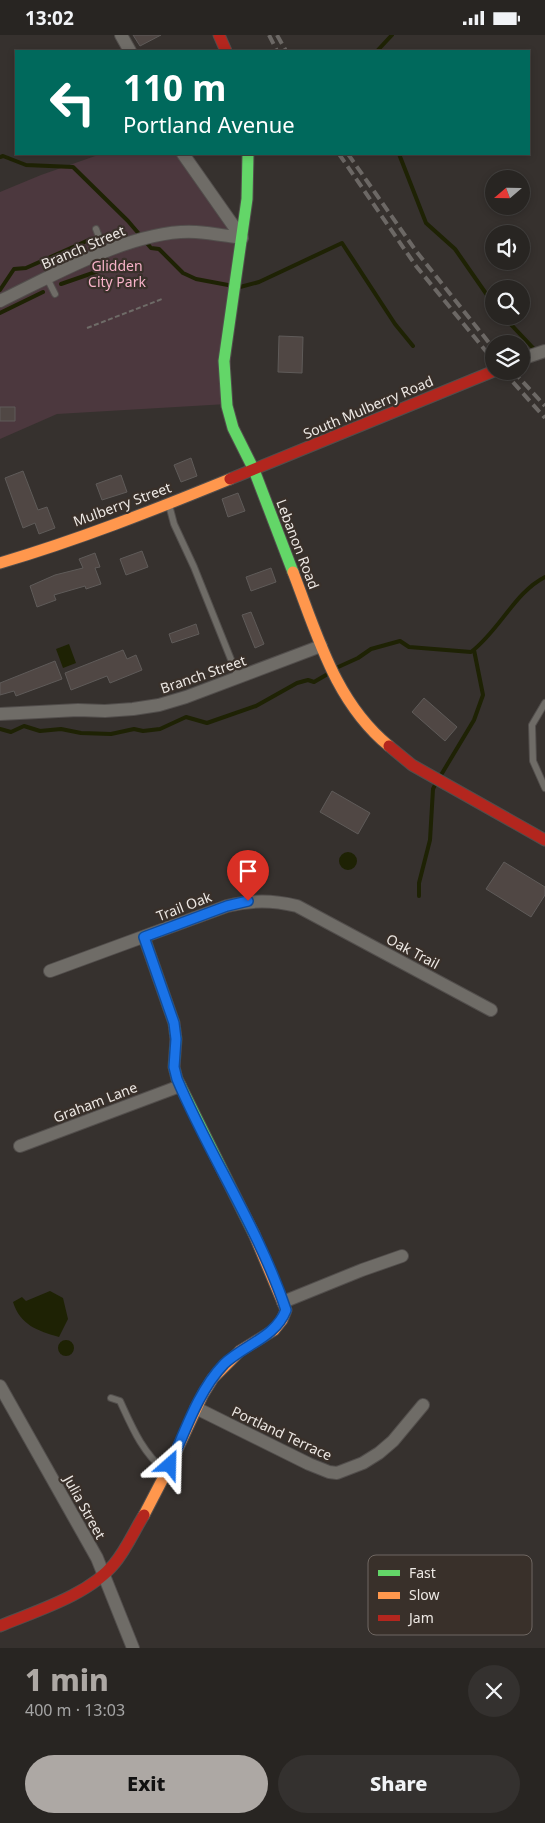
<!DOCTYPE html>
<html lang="en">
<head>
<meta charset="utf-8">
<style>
  body { margin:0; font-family:"Noto Sans",sans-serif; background:#34312f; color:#f1f3f6; height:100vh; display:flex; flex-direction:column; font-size:19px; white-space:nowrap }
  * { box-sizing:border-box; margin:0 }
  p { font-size:16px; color:#a5a5a5 }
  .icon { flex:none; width:28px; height:28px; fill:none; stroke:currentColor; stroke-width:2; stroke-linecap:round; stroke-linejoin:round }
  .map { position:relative; height:1613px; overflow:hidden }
  .sheet { display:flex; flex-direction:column; background:#282522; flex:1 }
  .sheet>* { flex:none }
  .banner { position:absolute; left:15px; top:15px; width:515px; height:105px; border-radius:0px; box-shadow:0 2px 8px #0003,0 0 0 1px #444240; background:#00695c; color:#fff; overflow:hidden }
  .needle { width:32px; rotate:250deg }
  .tools { position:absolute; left:485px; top:135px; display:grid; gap:10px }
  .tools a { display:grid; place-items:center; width:45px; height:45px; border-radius:50%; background:#282522; box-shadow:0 2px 8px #0003,0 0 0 1px #444240; font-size:25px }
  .pin { position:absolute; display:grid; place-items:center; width:42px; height:42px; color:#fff; margin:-51px -21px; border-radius:50% 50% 50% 0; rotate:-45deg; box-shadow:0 0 5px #0007 }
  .pin .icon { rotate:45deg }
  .me { position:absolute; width:55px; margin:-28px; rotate:25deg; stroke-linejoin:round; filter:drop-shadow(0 0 4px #0008) }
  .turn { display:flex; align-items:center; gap:18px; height:105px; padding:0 25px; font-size:22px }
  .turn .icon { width:65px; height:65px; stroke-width:2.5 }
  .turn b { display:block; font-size:35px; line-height:42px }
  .round { display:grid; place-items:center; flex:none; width:52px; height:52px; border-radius:26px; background:#34312f }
  .overview { display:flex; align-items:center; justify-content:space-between; height:85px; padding:0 25px }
  h1 { font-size:30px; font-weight:800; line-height:38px; color:#ada8a4 }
  .button { display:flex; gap:10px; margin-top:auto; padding:10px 25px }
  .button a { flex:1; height:58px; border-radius:30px; background:#ada8a4; color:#111; font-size:20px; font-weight:800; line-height:58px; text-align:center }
  .button a+a { background:#34312f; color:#f1f3f6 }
  .status { display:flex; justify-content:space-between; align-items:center; height:35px; padding:0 25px; background:#282522; direction:ltr }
  .status svg { height:14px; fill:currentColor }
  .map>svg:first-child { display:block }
  .green { fill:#4c383e }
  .water { fill:#1e2204 }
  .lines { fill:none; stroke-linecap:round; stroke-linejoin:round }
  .stream { stroke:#1e2204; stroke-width:4 }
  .building { fill:#504744; stroke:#5f5b59 }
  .lane-casing { stroke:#524e4c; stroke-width:8 }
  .street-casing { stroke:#524e4c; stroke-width:14 }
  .fast-casing { stroke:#524e4c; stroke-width:13 }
  .slow-casing { stroke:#524e4c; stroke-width:13 }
  .jam-casing { stroke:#524e4c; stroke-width:13 }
  .path { stroke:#6e6b67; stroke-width:2; stroke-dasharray:5 2.5; stroke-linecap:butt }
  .lane { stroke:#6f6c67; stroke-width:6 }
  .street { stroke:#6f6c67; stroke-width:12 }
  .fast { stroke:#63d668; stroke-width:11 }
  .slow { stroke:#ff974d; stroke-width:11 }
  .jam { stroke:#b3261e; stroke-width:11 }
  .rail { stroke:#6c6865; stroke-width:4; stroke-dasharray:10 5; stroke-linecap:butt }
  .route-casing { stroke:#114b97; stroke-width:12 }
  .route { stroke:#1a73e8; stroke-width:9 }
  .labels { text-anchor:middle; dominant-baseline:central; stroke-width:4.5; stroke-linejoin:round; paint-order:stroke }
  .street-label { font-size:14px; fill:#ede8e4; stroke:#39302a }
  .park-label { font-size:14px; fill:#f7b2c8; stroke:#39302a }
  .key { fill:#39302a; stroke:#6f6762; stroke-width:1 }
  .key-label { font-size:14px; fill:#ede8e4 }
</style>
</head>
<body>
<div class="status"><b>13:02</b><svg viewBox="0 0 49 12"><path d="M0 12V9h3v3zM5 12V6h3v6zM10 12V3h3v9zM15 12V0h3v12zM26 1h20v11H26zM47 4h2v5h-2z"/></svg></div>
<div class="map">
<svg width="545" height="1613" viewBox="0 0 545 1613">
  <rect width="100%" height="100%" fill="#36312e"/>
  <!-- green -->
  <path class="green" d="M101,119H187L242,203L227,369L57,379L0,404V157L41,140Z"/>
  <!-- water -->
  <path class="water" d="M69,609L76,628L63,633L56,614Z
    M339 826a9 9 0 1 1 18 0a9 9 0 1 1-18 0Z
    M50,1256L63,1263L68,1284L59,1302C38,1296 20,1290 13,1267L22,1262L26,1266Z
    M58 1313a8 8 0 1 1 16 0a8 8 0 1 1-16 0Z"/>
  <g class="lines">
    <!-- stream -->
    <path class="stream" d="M377,16L392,0
      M399,119L426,188L455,214L494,270
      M0,122L3,121L26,130L73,132L128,186L151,213L159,214L183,238L196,244L228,250
      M61,249L113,231L129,229
      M240,252L259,247L342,208L395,289L413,311
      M0,255L14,234L26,233L91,204
      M0,278L43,257
      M503,281L536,316
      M336,633L358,623L371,614L400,606L409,612L471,617C499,596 515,557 545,542
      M0,694L11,697L24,691L40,696L61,694L81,698L111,699L134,694L143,696L160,694L186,682L207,688L256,671L297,648L308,645L314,647L326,640
      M441,740L474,685L483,660L474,615
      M419,861V848L430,805L433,754L435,750"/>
  </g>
  <!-- building -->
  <path class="building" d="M133,0H161L140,11Z
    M279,301L303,302L302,338L278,337Z
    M0,372H15V386H0Z
    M191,423L197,441L181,447L174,430Z
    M23,436L38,475L47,472L55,493L39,499L35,488L23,493L5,443Z
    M121,440L127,457L102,465L96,449Z
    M238,458L245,476L228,482L222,464Z
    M142,516L148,532L126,540L120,524Z
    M95,518L100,532L95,533L101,549L86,554L85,551L54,560L56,565L37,572L30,551L55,540L83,533L79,524Z
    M271,533L276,547L251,556L246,542Z
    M251,577L264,609L255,613L242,580Z
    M196,589L199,599L172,608L169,599Z
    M123,615L127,624L136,620L142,635L110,648L107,641L71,655L65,638Z
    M55,626L62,644L16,661L14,656L0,660V648Z
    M424,663L457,692L445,706L412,677Z
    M332,756L370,778L358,799L320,777Z
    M504,827L545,852V860L531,882L486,854Z"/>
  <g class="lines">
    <!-- lane casing -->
    <g class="lane-casing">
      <path id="lane" d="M96,194L105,217
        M47,243L55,259
        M169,470L174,489L194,532L238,642
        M545,668L532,690L533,726L545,753
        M111,1363L120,1366C132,1392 142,1417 165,1436"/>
    </g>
    <!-- street casing -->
    <g class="street-casing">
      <path id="street" d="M121,0L130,16
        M183,119L242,203
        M0,266C54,240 136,193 196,197C211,198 227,201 242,203
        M521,324L545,316
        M0,679L78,675L105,676L133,674L159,670L186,662L321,611
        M50,936L227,871C252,865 272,865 297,871L491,975
        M20,1111L180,1051
        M283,1267L362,1235L402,1221
        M0,1351L97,1523L133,1613
        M196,1373L309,1429L329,1437L337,1438L363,1428L379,1418L393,1406L423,1370"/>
    </g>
    <!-- fast casing -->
    <g class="fast-casing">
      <path id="fast" d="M248,119L247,164L224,326L227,371L233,393L254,435L293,537
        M144,902L174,988L176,1004L174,1032L177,1044L254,1199"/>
    </g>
    <!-- slow casing -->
    <g class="slow-casing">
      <path id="slow" d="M0,528C78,505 154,475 230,444
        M293,537C317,599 335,667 389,711
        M144,1480L170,1430L203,1359L213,1343L240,1316L274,1295L282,1285L286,1275L254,1199"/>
    </g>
    <!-- jam casing -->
    <g class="jam-casing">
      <path id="jam" d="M219,0L226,16
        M230,444L494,336
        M389,711L412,730L545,805
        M0,1591C36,1576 89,1560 114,1529C126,1515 134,1496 144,1480"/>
    </g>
    <!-- path -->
    <path class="path" d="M87,293L162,264"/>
    <!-- lane -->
    <use href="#lane" class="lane"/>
    <!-- street -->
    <use href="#street" class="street"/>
    <!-- fast -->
    <use href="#fast" class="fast"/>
    <!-- slow -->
    <use href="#slow" class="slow"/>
    <!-- jam -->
    <use href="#jam" class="jam"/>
    <!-- rail -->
    <path class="rail" d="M269,0L277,16
      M277,0L286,16
      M339,119L416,231L494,326
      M348,119L416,216L494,314
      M503,336L545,383
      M513,336L545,371"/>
  </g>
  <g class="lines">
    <!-- route casing -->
    <g class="route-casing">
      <path id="route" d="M170,1430C185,1397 198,1356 224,1329C245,1309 275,1303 286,1275C259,1194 210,1122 177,1044L174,1032L176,1004L174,988L144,902L227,871L248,866"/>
    </g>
    <!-- route -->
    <use href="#route" class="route"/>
  </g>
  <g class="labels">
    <!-- street labels -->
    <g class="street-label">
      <text transform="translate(83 212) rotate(-23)">Branch Street</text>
      <text transform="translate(368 372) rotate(-23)">South Mulberry Road</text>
      <text transform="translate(122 469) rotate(-20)">Mulberry Street</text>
      <text transform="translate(298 509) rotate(69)">Lebanon Road</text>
      <text transform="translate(203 639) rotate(-19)">Branch Street</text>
      <text transform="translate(184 871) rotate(-21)">Trail Oak</text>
      <text transform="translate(413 916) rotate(28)">Oak Trail</text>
      <text transform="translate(95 1067) rotate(-21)">Graham Lane</text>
      <text transform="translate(282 1398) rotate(25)">Portland Terrace</text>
      <text transform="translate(85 1472) rotate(61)">Julia Street</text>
    </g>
    <!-- park labels -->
    <g class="park-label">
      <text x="117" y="230">Glidden<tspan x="117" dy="16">City Park</tspan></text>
    </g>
  </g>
  <!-- legend -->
  <rect x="368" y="1520" width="164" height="80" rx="8" class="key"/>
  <rect x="378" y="1535" width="22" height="6" fill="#63d668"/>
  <rect x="378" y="1557" width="22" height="7" fill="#ff974d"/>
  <rect x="378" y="1580" width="22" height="6" fill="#b3261e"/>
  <g class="key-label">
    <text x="409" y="1543">Fast</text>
    <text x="409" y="1565">Slow</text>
    <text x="409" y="1588">Jam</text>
  </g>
</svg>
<div class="tools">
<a><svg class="needle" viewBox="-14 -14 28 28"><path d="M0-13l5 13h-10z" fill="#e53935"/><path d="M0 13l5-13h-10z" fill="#a5a5a5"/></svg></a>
<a><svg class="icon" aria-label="sound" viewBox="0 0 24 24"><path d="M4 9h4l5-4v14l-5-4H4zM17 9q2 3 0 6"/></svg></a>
<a><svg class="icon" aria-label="search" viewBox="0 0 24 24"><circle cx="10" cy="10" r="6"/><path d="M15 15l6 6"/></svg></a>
<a><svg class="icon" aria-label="layers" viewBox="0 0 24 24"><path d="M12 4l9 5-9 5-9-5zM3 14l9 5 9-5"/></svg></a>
</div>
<div class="pin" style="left:248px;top:866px;background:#d93025"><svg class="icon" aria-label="arrive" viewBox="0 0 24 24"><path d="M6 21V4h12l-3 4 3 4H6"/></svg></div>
<svg class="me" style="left:170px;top:1430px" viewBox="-20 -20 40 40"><path d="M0-17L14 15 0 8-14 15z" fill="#1a73e8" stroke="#fff" stroke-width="4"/></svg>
<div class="banner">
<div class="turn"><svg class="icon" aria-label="left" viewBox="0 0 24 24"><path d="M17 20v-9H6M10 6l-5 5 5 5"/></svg><div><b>110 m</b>Portland Avenue</div></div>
</div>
</div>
<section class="sheet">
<div class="overview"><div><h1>1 min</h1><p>400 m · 13:03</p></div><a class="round"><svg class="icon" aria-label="close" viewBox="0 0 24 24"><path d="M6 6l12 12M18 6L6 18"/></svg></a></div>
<div class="button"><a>Exit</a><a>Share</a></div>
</section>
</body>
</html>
